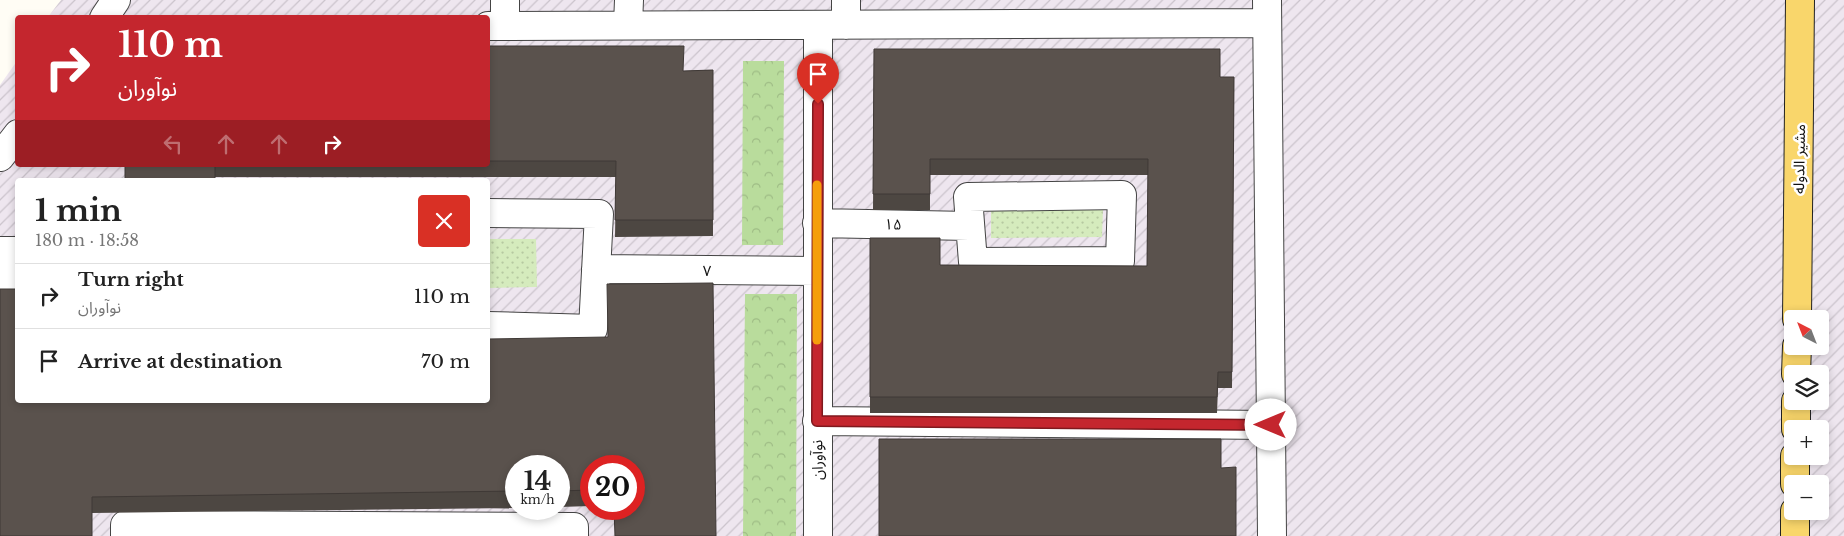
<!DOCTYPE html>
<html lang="en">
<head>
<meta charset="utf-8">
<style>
  body { margin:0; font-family:"Libre Baskerville","Noto Sans Arabic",serif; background:#f6f6f6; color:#222; height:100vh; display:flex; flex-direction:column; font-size:19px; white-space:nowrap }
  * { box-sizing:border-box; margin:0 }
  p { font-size:16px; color:#767676 }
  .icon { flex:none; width:28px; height:28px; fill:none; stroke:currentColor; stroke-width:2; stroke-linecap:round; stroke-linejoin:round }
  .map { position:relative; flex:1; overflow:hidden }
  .sheet { position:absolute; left:15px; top:178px; width:475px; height:225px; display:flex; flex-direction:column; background:#fff; border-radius:5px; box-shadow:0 2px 8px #0003 }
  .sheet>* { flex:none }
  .top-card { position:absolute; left:15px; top:15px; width:475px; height:152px; border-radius:5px; box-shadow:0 2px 8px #0003; background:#c4262e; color:#fff; overflow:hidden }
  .needle { width:32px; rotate:318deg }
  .fabs { position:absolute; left:1784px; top:310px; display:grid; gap:10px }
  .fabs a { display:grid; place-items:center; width:45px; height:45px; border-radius:5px; background:#fff; box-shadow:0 2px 8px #0003; font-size:25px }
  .speed { position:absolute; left:505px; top:455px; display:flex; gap:10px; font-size:25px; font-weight:700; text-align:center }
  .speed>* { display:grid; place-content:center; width:65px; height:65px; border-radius:50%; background:#fff; box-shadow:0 2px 8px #0003; line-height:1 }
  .speed small { font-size:12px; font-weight:400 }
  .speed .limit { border:8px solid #d22; background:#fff; color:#111 }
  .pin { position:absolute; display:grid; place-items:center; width:42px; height:42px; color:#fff; margin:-51px -21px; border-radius:50% 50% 50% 0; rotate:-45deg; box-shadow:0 0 5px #0007 }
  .pin .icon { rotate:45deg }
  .me { position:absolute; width:55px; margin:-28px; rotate:270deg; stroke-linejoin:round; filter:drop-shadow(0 0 4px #0008) }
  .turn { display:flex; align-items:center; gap:18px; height:105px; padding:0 20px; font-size:22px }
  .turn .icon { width:65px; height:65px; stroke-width:2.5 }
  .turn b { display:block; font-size:35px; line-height:42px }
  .lanes { display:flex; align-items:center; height:48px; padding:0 20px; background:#0003; justify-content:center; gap:25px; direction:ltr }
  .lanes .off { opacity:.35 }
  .round { display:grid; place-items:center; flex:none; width:52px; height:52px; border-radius:5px; background:#f6f6f6 }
  .headline { display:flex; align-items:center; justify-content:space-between; height:85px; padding:0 20px }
  h1 { font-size:30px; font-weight:800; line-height:38px }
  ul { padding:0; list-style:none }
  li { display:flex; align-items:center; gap:15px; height:65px; padding:0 20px; border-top:1px solid #e0e0e0 }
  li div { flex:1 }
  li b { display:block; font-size:19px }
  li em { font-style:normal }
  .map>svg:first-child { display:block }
  .industrial { fill:url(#industrial-furrows); fill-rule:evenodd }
  .grass { fill:url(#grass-dots) }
  .forest { fill:url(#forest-crowns) }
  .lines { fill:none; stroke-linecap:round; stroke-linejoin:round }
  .minor-casing { stroke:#444; stroke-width:30 }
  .major-casing { stroke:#222; stroke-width:30 }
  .minor { stroke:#fff; stroke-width:28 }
  .major { stroke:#f9d66b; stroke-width:28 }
  .wall { fill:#4d4742 }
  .building { fill:#5a524d; stroke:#3f3936 }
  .route-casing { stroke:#7f191e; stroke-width:12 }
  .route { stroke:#c4262e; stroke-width:9 }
  .slow { stroke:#f59e0b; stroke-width:9 }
  .labels { text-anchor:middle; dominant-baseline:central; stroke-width:5; stroke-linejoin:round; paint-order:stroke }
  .street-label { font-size:15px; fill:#111; stroke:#fff }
</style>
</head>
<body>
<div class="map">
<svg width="1844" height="536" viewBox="0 0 1844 536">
  <defs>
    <pattern id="industrial-furrows" width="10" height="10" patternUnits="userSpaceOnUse" patternTransform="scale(1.25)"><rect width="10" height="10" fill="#eee6ef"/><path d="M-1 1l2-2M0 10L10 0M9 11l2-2" fill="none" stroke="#cbc4cc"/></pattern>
    <pattern id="grass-dots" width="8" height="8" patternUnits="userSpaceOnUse" patternTransform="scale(1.25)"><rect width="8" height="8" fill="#d5ebbd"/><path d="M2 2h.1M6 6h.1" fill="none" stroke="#b6c8a1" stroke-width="1.8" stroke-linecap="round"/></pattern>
    <pattern id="forest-crowns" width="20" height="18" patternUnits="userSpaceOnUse" patternTransform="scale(1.25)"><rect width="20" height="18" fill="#b9dc9c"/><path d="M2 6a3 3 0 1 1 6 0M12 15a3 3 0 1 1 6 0" fill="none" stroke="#9ebc85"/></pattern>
  </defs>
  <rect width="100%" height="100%" fill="#fffdf5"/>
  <!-- industrial -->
  <path class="industrial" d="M61,0H1844V536H0V85L17,61L18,165H488V18L48,17ZM18,180H488V400H18ZM1792,319H1820V346H1792ZM1792,374H1820V401H1792ZM1792,429H1820V456H1792ZM516,466H559V509H516ZM591,466H634V509H591ZM1792,484H1820V511H1792Z"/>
  <!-- grass -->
  <path class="grass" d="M1103,209L1102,237L991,238V210Z
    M488,239H536L537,287L488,288Z"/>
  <!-- forest -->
  <path class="forest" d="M743,61H784L783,245H742Z
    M745,294H797L796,536H743Z"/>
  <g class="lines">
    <!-- minor casing -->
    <g class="minor-casing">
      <path id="minor" d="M505,0V26
        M846,0V25
        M1267,0L1272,536
        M104,18L116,0
        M628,25L629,0
        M818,25V536
        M488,26L1267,23
        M0,157L18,134
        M1122,195L1120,261L973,262L968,197Z
        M488,213L599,214L593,329L488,326
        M817,223L969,226
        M0,251H18
        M596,269L817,271
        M0,278H18
        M817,421L1271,425
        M125,536V525L574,527V536"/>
    </g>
    <!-- major casing -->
    <g class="major-casing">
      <path id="major" d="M1797,319L1800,0
        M1796,374L1797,346
        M1796,429V401
        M1795,484V456
        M1795,536V511"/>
    </g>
    <!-- minor -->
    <use href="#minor" class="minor"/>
    <!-- major -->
    <use href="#major" class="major"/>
  </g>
  <!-- wall -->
  <path class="wall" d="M488,46L684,71L713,70V236L615,237L616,177H215L125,165H488Z
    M874,49L1220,77H1234L1232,388H1218L1217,413H870V238L940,265L1147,266L1148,175H930V210H873Z
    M488,339L634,509L591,466V506L559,507V466H516V508L92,513L18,400Z"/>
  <!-- building -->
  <path class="building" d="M488,46H684L683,71L713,70V220H615L616,161H488Z
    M874,49H1220V77H1234L1232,372H1218L1217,397H870V238H940V265L1147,266L1148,159H930V194H873Z
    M125,165H215V180H125Z
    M713,283L716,536H615L614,509H634V466H591V490L559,491V466H516V491L92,497V536H0V289H18V400H488V339L608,337L607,284Z
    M879,439H1221V468L1236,467V536H879Z"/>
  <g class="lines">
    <!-- route casing -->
    <g class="route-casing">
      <path id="route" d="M818,104L817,421L1271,425"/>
    </g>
    <!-- route -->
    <use href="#route" class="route"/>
    <!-- slow -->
    <path class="slow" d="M817,340V185"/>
  </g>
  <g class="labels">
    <!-- street labels -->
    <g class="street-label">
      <text transform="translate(1799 159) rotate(-89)">مشیر الدوله</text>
      <text transform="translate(893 224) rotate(1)">۱۵</text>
      <text x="707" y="270">۷</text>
      <text transform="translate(817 460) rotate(-91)">نوآوران</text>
    </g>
  </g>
</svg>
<div class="fabs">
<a><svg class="needle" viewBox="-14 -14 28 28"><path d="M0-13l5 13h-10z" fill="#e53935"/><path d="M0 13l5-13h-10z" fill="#767676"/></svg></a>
<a><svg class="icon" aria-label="layers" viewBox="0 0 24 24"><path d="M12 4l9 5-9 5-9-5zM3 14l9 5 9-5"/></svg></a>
<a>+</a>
<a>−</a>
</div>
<div class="speed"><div>14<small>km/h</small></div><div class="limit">20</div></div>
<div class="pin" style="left:818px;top:104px;background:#d93025"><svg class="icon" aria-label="arrive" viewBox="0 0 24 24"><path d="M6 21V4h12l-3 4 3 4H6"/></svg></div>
<svg class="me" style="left:1271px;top:425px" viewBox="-20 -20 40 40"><circle r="19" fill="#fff"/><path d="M0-13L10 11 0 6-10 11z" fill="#c4262e"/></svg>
<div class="top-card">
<div class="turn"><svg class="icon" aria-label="right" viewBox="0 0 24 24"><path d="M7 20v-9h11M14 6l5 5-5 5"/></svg><div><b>110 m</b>نوآوران</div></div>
<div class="lanes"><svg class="icon off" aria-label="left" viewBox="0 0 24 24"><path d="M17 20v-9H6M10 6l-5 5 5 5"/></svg><svg class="icon off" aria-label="ahead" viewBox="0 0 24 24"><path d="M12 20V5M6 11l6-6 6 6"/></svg><svg class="icon off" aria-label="ahead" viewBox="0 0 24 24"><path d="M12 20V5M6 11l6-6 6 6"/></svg><svg class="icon" aria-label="right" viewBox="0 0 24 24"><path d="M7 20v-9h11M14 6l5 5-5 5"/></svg></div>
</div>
<section class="sheet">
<div class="headline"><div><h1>1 min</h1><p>180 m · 18:58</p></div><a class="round" style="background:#d93025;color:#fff"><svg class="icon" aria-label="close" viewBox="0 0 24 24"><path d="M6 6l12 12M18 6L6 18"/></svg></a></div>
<ul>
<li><svg class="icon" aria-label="right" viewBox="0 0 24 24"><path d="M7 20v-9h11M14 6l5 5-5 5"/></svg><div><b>Turn right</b><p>نوآوران</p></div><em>110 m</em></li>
<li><svg class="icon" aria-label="arrive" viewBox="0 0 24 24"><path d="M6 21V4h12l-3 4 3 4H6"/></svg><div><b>Arrive at destination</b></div><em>70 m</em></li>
</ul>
</section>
</div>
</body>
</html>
